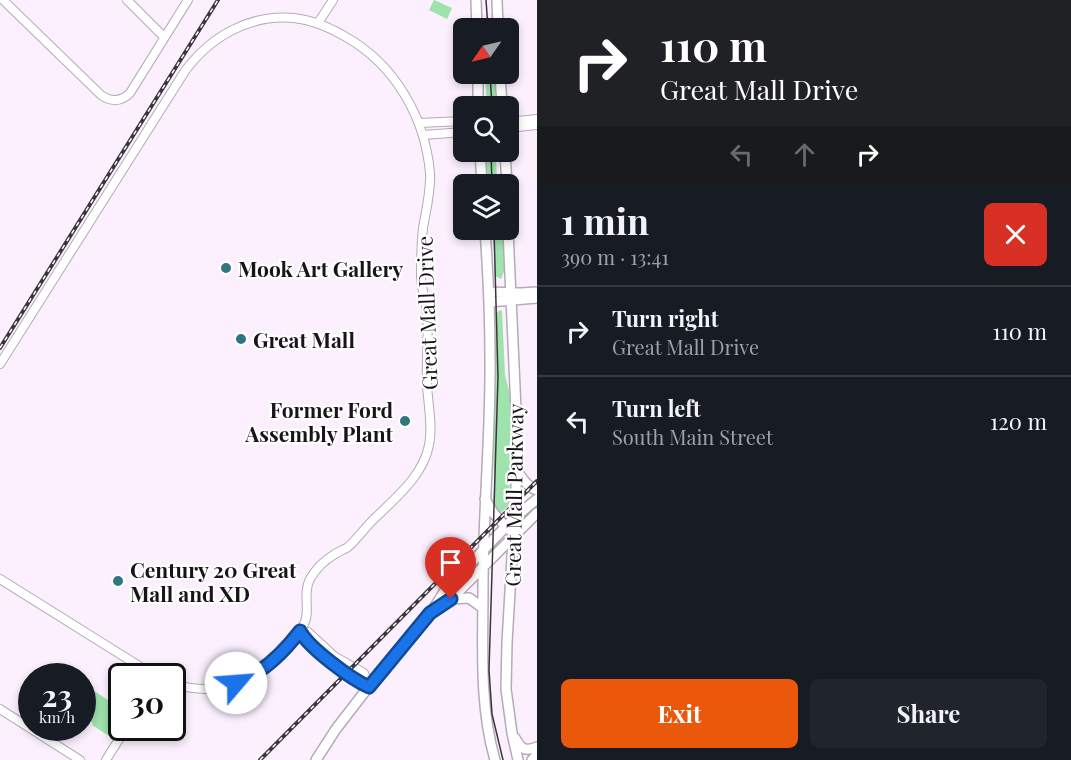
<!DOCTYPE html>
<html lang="en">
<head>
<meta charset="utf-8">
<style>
  body { margin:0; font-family:"Playfair Display",serif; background:#20242c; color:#f1f3f6; height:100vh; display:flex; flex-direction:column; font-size:22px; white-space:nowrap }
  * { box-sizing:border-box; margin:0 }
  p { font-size:20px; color:#9ea1a6 }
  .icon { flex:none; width:33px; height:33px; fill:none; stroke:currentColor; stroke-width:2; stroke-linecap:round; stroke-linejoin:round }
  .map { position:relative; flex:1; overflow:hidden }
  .panel { display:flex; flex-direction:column; background:#171b24; width:534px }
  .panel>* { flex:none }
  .hud { background:#202124; color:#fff; overflow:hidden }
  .needle { width:39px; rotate:236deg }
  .tools { position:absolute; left:453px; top:18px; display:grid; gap:12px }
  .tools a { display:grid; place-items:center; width:66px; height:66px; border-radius:9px; background:#171b24; box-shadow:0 3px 9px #0003; font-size:30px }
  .speed { position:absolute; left:18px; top:663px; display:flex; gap:12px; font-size:30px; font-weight:700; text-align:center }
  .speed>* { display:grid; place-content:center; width:78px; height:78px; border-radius:50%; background:#171b24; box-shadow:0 3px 9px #0003; line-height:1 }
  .speed small { font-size:15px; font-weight:400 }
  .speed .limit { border:3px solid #111; border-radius:9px; background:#fff; color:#111 }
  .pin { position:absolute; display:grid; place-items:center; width:51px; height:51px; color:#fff; margin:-62px -26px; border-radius:50% 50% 50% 0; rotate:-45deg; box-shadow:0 0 6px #0007 }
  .pin .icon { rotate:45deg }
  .me { position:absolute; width:66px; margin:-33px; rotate:63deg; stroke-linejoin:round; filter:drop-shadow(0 0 4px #0008) }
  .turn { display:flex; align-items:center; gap:21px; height:126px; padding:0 24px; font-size:27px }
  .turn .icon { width:78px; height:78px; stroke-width:2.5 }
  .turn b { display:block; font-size:42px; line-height:51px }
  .lanes { display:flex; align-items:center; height:57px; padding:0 24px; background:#0003; justify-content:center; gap:30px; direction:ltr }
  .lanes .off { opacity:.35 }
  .round { display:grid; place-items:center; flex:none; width:63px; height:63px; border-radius:9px; background:#20242c }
  .headline { display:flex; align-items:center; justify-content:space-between; height:102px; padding:0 24px }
  h1 { font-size:36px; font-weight:700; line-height:45px }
  .action { display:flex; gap:12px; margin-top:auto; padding:12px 24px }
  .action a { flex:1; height:69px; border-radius:9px; background:#ea580c; color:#fff; font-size:24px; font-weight:700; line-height:69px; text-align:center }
  .action a+a { background:#20242c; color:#f1f3f6 }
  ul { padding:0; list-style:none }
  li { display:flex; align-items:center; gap:18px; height:90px; padding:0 24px; border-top:2px solid #363941 }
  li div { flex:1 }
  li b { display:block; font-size:22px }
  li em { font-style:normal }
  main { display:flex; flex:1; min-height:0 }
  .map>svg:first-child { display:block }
  .green { fill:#9ee2ac }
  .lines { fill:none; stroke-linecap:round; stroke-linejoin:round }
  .minor-casing { stroke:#b5aab8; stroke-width:10 }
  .major-casing { stroke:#b5aab8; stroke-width:12 }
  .minor { stroke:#fff; stroke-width:8 }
  .major { stroke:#fff; stroke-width:9 }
  .tram { stroke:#3b363c; stroke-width:1.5 }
  .rail-casing { stroke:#3b363c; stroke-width:4 }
  .rail { stroke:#fff; stroke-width:1.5; stroke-dasharray:4.5; stroke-linecap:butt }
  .route-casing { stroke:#114b97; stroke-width:15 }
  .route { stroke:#1a73e8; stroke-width:10 }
  .poi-dot { fill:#2e7681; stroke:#fff; stroke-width:2 }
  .labels { text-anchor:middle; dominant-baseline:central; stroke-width:4.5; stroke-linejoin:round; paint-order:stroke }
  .poi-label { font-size:21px; font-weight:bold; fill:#181419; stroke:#fff; text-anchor:start }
  .street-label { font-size:21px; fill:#181419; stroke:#fff }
</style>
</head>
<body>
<main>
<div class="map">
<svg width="537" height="760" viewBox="0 0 537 760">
  <rect width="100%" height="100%" fill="#fcf0ff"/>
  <!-- green -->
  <path class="green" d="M434,0L452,8L447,19L429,10Z
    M485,74H495V106H487Z
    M486,152H496L497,184H488Z
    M493,230H503L506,266L501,279L495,276Z
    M500,310L502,311L505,375L512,402L509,505L499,515L493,507L494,485L493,426L496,313Z
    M93,690L121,709V726L114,739L92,725L93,723L83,717V705L87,700L86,697Z"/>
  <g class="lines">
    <!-- minor casing -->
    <g class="minor-casing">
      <path id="minor" d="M3,0L101,95C111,102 121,102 130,93L188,0
        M127,0L164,37
        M318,23L333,0
        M508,122L537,119
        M419,123L464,121
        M508,128L537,125
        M423,135L464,132
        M0,364L185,71C211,36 250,14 294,18C313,20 329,27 346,37C395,65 425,117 430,173C431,192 426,210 423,228C421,245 421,262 421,279C422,291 426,302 427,314C429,337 426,361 427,385C428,404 433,426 429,445C423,477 394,499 372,521C364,529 357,539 348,547C344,550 339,551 335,554C325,560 315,570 310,579C302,594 311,611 304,624C299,634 290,643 282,651C249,684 219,697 172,684
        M0,579L155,676
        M300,631L308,632L334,656L364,673L369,687
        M300,631C309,648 351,679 369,687
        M0,709L80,760
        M106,760L126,728"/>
    </g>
    <!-- major casing -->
    <g class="major-casing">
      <path id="major" d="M476,0L477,28
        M497,0L498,28
        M478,74V106
        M500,74L502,106
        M480,152L482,184
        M505,152L507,184
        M485,230C488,272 490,314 490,357C491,434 483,511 483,588C483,645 479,705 495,760
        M508,230L516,410L517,471L507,643L506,689L512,733L518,760
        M489,292L521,293L537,292
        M489,302L537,298
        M517,471C523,479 527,487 537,490
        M485,499L494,514L509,530
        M451,599L469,598L483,608
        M435,610L451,599L537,513
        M515,738C521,749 525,752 537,747
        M316,760L336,729L363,694L431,613L446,589L514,518L537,499
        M532,760L537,755"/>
    </g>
    <!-- minor -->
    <use href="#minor" class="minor"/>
    <!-- major -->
    <use href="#major" class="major"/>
    <!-- tram -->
    <path class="tram" d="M486,0L488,28
      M490,74L492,106
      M491,152L492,184
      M494,230L498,377L489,670L492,714L503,760"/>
    <!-- rail casing -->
    <g class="rail-casing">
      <path id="rail" d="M0,348L218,0
        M260,760L537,481"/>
    </g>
    <!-- rail -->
    <use href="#rail" class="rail"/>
  </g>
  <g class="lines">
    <!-- route casing -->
    <g class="route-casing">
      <path id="route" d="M236,683C262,674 283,653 300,631C309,648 351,679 369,687L430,613L451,599"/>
    </g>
    <!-- route -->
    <use href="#route" class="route"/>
  </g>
  <!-- markers -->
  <g class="poi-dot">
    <circle cx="226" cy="268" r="6"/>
    <circle cx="241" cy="339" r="6"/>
    <circle cx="405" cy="421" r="6"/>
    <circle cx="118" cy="581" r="6"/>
  </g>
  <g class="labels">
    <!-- poi labels -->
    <g class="poi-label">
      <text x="238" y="268">Mook Art Gallery</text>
      <text x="253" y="339">Great Mall</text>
      <text x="393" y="409" text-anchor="end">Former Ford<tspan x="393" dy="24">Assembly Plant</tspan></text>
      <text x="130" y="569">Century 20 Great<tspan x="130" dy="24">Mall and XD</tspan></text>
    </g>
    <!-- street labels -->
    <g class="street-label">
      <text transform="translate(426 313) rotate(-92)">Great Mall Drive</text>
      <text transform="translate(513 495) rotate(-89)">Great Mall Parkway</text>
    </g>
  </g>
</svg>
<div class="tools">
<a><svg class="needle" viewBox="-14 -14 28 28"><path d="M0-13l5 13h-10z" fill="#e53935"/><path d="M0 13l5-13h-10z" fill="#9ea1a6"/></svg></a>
<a><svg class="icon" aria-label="search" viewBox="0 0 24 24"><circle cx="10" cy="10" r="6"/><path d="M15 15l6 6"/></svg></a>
<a><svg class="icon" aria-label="layers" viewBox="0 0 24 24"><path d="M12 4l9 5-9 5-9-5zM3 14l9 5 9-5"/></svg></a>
</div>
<div class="speed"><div>23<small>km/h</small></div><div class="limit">30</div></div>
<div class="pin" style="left:451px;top:599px;background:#d93025"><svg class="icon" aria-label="arrive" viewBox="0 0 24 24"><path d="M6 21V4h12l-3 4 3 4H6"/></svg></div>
<svg class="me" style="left:236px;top:683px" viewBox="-20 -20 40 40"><circle r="19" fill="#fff"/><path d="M0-13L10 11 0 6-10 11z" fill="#1a73e8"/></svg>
</div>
<section class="panel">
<div class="hud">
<div class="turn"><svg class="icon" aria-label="right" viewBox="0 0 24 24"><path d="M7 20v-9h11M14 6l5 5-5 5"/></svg><div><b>110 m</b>Great Mall Drive</div></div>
<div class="lanes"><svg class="icon off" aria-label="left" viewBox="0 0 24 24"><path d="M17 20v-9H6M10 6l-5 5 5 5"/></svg><svg class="icon off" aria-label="ahead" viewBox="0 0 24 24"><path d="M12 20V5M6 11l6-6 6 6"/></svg><svg class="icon" aria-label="right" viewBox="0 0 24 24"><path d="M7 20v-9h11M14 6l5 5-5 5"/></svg></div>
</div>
<div class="headline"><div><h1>1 min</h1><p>390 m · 13:41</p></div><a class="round" style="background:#d93025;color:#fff"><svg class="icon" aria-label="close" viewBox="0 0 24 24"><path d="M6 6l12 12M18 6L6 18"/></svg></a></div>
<ul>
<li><svg class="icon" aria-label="right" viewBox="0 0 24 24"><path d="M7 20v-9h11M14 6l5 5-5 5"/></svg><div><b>Turn right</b><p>Great Mall Drive</p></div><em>110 m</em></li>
<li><svg class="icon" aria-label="left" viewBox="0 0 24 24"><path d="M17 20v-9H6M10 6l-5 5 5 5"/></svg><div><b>Turn left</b><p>South Main Street</p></div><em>120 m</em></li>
</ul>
<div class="action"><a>Exit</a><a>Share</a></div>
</section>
</main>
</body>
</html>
